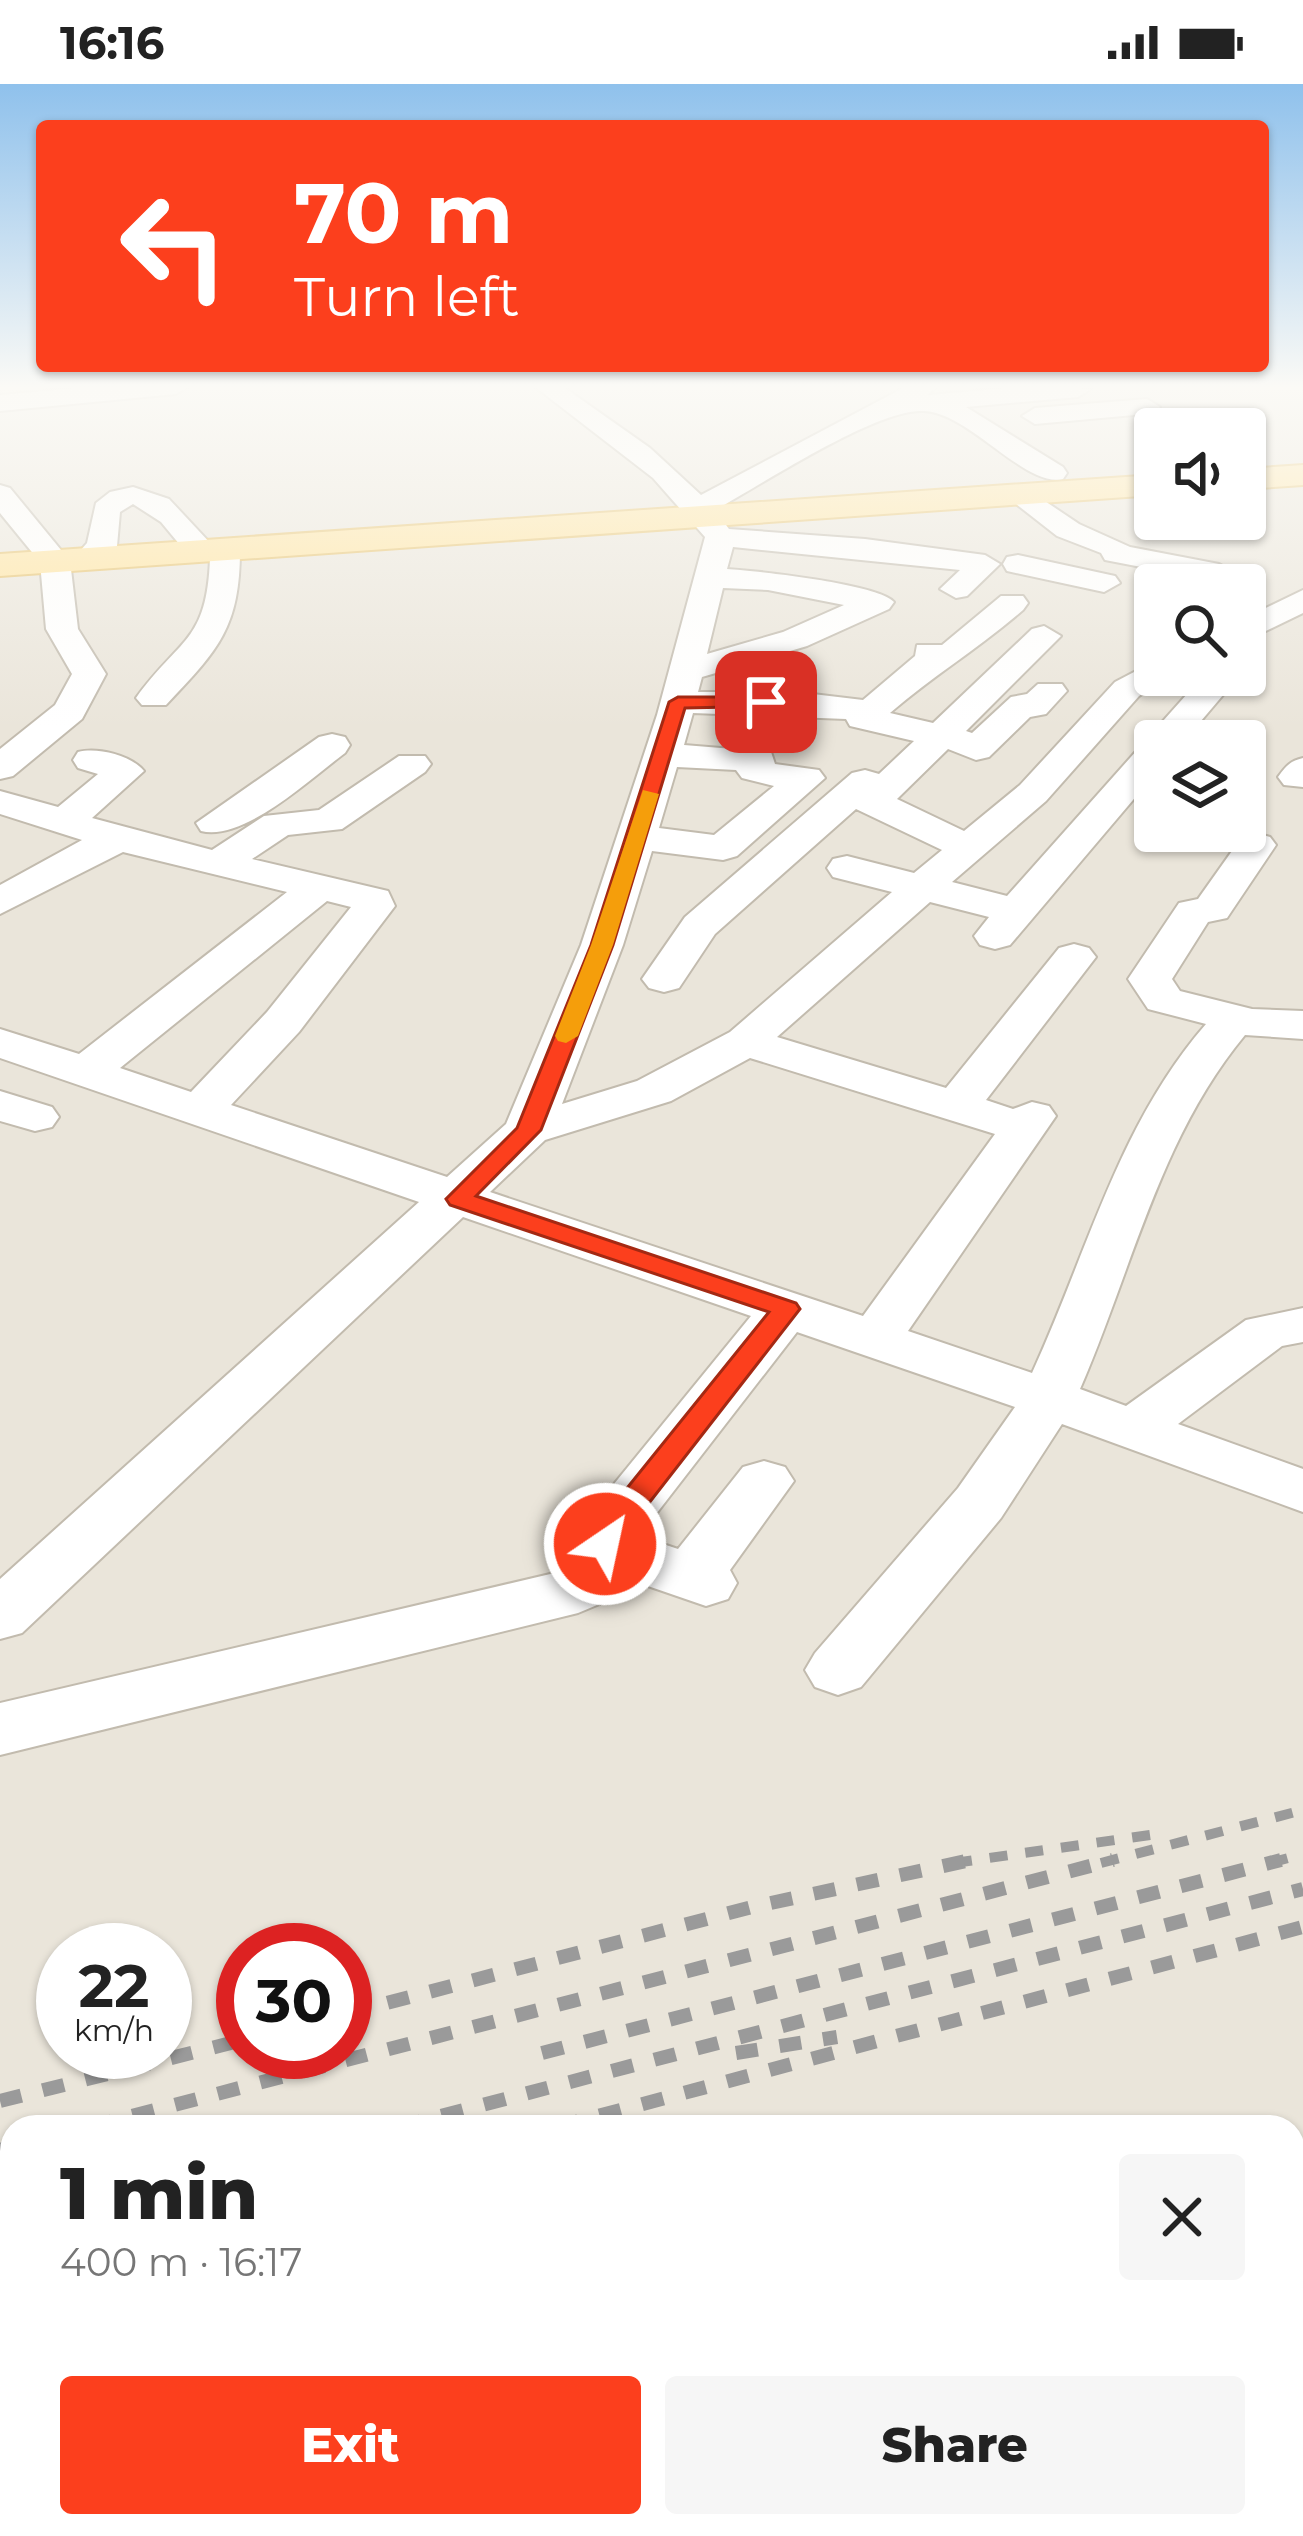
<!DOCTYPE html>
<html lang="en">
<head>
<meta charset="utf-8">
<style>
  body { margin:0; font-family:Montserrat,sans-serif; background:#f6f6f6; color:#222; height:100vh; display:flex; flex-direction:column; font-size:45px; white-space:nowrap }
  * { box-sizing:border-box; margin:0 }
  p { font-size:39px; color:#767676 }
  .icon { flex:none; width:66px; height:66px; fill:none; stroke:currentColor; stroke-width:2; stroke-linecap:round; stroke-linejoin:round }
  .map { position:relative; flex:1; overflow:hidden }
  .sheet { position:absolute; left:0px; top:2031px; width:1305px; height:423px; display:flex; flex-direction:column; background:#fff; border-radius:36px 36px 0 0; box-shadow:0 3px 9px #0004 }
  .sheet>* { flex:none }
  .top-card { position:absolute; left:36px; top:36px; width:1233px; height:252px; border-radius:12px; box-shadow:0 3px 9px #0004; background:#fc3f1d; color:#fff; overflow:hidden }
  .fabs { position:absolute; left:1134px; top:324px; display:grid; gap:24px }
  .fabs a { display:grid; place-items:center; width:132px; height:132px; border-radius:12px; background:#fff; box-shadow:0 3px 9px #0004; font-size:60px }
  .speed { position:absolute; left:36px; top:1839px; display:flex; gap:24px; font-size:60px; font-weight:700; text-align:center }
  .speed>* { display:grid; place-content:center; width:156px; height:156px; border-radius:50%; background:#fff; box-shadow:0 3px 9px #0004; line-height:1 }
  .speed small { font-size:30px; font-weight:400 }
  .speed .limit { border:18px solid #d22; background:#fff; color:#111 }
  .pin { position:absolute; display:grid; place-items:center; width:102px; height:102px; color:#fff; margin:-51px; border-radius:24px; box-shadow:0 6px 18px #0006 }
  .me { position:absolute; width:132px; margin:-66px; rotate:34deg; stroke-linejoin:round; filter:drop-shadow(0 0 9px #0008) }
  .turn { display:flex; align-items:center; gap:42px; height:252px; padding:0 60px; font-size:54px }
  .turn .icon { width:156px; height:156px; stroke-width:2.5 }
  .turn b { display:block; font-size:84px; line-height:102px }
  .round { display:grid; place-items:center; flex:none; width:126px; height:126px; border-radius:12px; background:#f6f6f6 }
  .summary { display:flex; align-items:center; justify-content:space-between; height:204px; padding:0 60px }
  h1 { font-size:72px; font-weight:800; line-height:90px }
  .cta { display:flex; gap:24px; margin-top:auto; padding:24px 60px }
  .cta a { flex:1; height:138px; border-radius:12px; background:#fc3f1d; color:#fff; font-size:48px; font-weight:800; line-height:138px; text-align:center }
  .cta a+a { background:#f6f6f6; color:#222 }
  .status { display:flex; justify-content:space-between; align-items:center; height:84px; padding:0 60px; background:#fff; direction:ltr }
  .status svg { height:33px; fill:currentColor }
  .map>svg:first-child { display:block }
  .residential { fill:#eae5da; fill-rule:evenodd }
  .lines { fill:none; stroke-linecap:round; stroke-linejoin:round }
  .minor-casing { stroke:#c2bbae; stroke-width:4 }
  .major-casing { stroke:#e6c16a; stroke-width:4 }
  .minor { fill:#fff; fill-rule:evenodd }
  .major { fill:#ffe39c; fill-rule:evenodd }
  .rail-far1 { stroke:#9a9a9a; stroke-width:10; stroke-dasharray:18 18; stroke-linecap:butt }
  .rail { stroke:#9a9a9a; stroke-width:14; stroke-dasharray:22 22; stroke-linecap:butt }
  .route { fill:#fc3f1d; stroke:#a42913; stroke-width:3 }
  .slow { fill:#f59e0b }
</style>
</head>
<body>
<div class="status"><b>16:16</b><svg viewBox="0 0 49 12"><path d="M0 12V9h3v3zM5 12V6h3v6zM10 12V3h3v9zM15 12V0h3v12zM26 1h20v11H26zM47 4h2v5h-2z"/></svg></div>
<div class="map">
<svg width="1303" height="2452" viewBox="0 0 1303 2452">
  <rect width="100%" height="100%" fill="#f6f3ec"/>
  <!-- residential -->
  <path class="residential" d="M0,302H1303V2452H0ZM1155,345H1245V435H1155ZM1155,501H1245V591H1155ZM1155,657H1245V747H1155ZM63,1866H165V1968H63ZM243,1866H345V1968H243ZM12,2043H1293V2442H12Z"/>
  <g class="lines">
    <!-- minor casing -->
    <g class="minor-casing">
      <path id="minor" d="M101,302H189L176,310L0,327V311Z
        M534,302H562L650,364L701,411L907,302H937L928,311L1031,302L1091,305L1078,313L966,323L1063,383L1067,389L1063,395C1025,404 970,329 924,327C877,324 761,401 715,426L729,445L865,455L985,471L1000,480L967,512L956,514L940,505L960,486L733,463L727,485C757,487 878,500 894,518L889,525L807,562L702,593L698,608H796L863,616L915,572L917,561H942L1001,512H1023L1028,519L1023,526C978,565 934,591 890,629L933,639L1032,545L1044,542L1061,552L966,647L972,649L1011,613L1027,610L1038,600H1062L1067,607L1046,630L1030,633L989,673L976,676L948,665L897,715L964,747L1020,701L1115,598L1155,577V591H1169L1167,594L1139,612L1046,717L952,798L1007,812L1204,591H1240L1184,657H1155V690L1010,861L995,865L980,861L974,852L989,833L930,818L777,953L946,1004L1059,864L1074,860L1089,864L1096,873L986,1016L1013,1025L1032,1018L1049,1022L1056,1032L908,1247L1032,1289C1087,1170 1118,1041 1206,940L1148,925L1128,895L1179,819L1198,815L1232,767L1185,755L1179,747L1245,746L1270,753L1276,761L1233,825L1227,834L1208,838L1172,895L1180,907L1252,925L1303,927V955L1245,951C1160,1053 1132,1186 1080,1305L1126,1322L1246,1236L1303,1224V1258L1282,1262L1178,1340L1303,1385V1428L1062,1340L1001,1434L861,1603L838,1611L815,1603L805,1586L815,1569L958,1404L1015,1323L797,1248L639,1452L678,1465L743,1383L764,1377L785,1383L794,1397L730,1486L737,1499L728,1515L706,1522L645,1501L578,1529L0,1671V1619L563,1487L585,1476L574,1460L583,1438L751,1232L463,1133L22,1549L0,1555V1495L419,1118L0,974V945L79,970L287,808L123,768L0,830V801L82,756L0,730V707L58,723L98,690L78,684L73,676L78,668C97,663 131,671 144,687L92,734L212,766L264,732L319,726L399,672H425L431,680L425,688L342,745L288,751L252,775L388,807L395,822L299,948L231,1021L447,1093L506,1040L581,861L657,631L705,453L653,394ZM723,504L768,506L844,521L783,548L707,570ZM693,629L846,635L850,642L914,657L879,690L865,686L852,689L685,833L642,895L649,904L664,908L679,904L715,850L856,725L942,766L914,789L847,772L833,775L827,784L833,793L892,808L730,948L637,997L562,1020L623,861L652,767L723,776L737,772L825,694L819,686L775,680L771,668L684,661ZM677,683L736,686L742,694L774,702L714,751L659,744ZM327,817L351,823L267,928L191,1008L120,984ZM750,974L995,1050L863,1232L490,1108L545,1056L671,1017Z
        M1147,315L1160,323L1156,329L1035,340L1022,332L1035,324Z
        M0,401L10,404L70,477L78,545L106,590L82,635L13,692L0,695V665L55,621L72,590L46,545L40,478L0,429Z
        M1021,401L1079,440L1130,463L1219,480L1235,489L1219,498L1105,476L1101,469L1057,452L1011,416L1007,410L1011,404Z
        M133,403L169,415L212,461L225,456L240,465C240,544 218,566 166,621H142L136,614C179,554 207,559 210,474L190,473L161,438L133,420L120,428L117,462L99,482H77L73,475L87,459L96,419L110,408Z
        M1245,434L1254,445L1239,454L1228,451L1215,435Z
        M1018,471L1115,492L1120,499L1104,508L1007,487L1003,480L1007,473Z
        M1303,506V529L1245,557V534Z
        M332,650L345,653L350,661L345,669C311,694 244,758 201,747L196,739L319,653Z
        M1303,674V703L1284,701L1278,693C1286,682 1290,677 1303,674Z
        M0,1007L52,1023L59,1033L52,1043L35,1047L0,1037Z
        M1303,2350V2440L1293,2444L1288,2442H1293V2354Z
        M1107,2442H1224L1220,2452H1103Z"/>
    </g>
    <!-- major casing -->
    <g class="major-casing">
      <path id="major" d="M1303,381V401L1245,405V385Z
        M1155,391V411L0,492V470Z"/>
    </g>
    <!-- minor -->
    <use href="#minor" class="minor"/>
    <!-- major -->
    <use href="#major" class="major"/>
    <!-- rail-far1 -->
    <path class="rail-far1" d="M954,1779L1164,1749
      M1101,1779L1303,1726
      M1270,1779L1303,1770"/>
    <!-- rail -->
    <path class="rail" d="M345,1930L752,1823L971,1776
      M542,1969L1281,1776
      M736,1969L837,1953
      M0,2017L243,1956
      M90,2043L1113,1776
      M399,2043L1303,1805
      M557,2043L1303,1843
      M0,2066L12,2063
      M0,2152L12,2149
      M0,2194L12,2190"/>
  </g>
  <!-- sky -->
  <linearGradient id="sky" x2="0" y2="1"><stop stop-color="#8fc1ec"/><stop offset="0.47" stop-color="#fbfaf6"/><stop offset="1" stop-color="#fbfaf6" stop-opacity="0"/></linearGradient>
  <rect width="1303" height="645" fill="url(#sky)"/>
  <!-- route -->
  <path class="route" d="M766,613L775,618L772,622L685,624L613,861L541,1046L476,1112L796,1219L800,1225L621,1455L616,1468H594L590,1460L594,1445L769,1228L450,1121L446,1115L517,1044L591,861L669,618L678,613Z"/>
  <!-- slow -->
  <path class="slow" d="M643,706L659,710L613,861L578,952L566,959L558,957L555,952L591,861Z"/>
</svg>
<div class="fabs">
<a><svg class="icon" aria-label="sound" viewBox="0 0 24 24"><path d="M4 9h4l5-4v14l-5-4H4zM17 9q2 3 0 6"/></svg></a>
<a><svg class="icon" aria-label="search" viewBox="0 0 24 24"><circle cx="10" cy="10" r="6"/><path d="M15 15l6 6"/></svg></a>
<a><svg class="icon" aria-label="layers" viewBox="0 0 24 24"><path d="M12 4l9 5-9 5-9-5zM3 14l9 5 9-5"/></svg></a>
</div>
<div class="speed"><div>22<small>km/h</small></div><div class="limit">30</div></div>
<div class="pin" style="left:766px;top:618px;background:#d93025"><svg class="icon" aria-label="arrive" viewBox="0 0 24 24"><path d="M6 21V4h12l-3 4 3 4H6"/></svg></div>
<svg class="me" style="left:605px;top:1460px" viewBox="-20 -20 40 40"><circle r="17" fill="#fc3f1d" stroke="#fff" stroke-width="3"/><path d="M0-11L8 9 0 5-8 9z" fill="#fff"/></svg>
<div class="top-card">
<div class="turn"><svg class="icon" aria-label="left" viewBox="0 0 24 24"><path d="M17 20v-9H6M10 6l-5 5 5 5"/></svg><div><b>70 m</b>Turn left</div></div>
</div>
<section class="sheet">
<div class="summary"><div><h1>1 min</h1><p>400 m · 16:17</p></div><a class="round"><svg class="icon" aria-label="close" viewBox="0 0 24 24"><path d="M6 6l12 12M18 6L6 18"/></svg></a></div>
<div class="cta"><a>Exit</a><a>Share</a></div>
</section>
</div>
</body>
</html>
